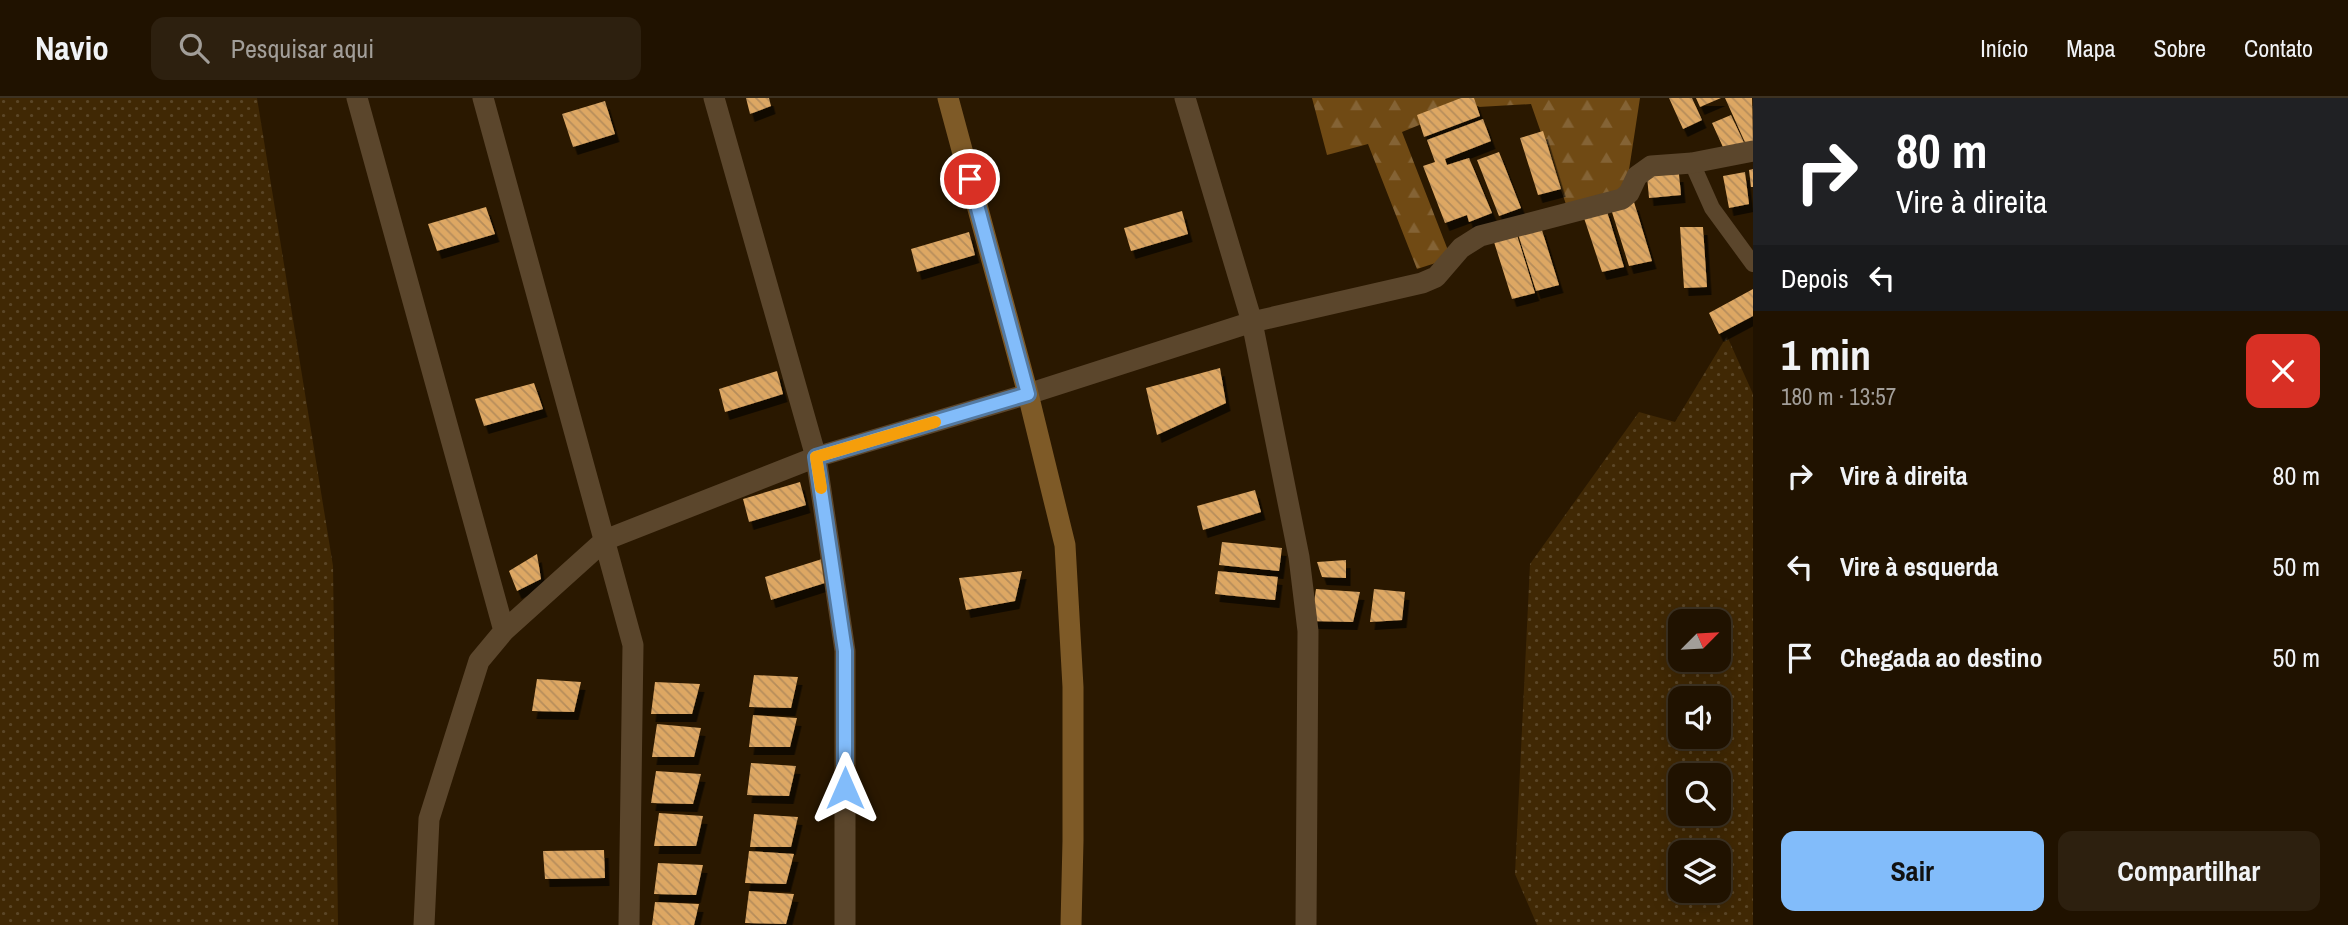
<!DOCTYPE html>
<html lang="pt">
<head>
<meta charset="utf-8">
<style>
  body { margin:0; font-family:"Archivo Narrow",sans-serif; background:#2d200f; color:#f1f3f6; height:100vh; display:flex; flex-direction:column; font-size:26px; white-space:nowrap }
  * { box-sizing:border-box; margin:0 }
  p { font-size:23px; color:#a29e99 }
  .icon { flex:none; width:38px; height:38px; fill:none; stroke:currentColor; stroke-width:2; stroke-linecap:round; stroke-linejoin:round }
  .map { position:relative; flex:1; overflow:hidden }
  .drawer { display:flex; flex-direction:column; background:#201200; width:595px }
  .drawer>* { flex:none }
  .top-card { background:#202124; color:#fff; overflow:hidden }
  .needle { width:46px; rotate:66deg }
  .buttons { position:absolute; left:1668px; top:511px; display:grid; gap:14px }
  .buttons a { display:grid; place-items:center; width:63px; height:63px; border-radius:14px; background:#201200; box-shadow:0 4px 18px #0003,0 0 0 2px #3d3222; font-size:35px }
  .pin { position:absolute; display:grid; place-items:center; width:60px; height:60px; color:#fff; margin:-30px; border:4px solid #fff; border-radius:50%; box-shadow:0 2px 7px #0007 }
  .me { position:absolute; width:77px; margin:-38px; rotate:0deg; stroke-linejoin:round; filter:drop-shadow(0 0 5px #0008) }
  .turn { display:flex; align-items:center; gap:24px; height:147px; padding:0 28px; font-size:32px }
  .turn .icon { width:91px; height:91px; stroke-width:2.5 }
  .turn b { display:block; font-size:49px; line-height:60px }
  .then { display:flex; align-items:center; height:66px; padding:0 28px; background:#0003; gap:14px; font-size:26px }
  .round { display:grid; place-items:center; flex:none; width:74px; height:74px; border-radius:14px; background:#2d200f }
  .overview { display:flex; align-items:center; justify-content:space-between; height:119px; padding:0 28px }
  h1 { font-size:42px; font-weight:700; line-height:52px }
  .cta { display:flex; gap:14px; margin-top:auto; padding:14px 28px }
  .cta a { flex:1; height:80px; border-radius:14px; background:#82bcfa; color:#111; font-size:28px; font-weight:700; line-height:80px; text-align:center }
  .cta a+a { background:#2d200f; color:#f1f3f6 }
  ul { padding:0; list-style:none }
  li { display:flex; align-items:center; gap:21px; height:91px; padding:0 28px }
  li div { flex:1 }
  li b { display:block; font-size:26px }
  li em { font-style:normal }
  header { display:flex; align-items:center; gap:42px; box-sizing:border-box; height:98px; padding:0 35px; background:#201200; border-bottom:2px solid #3d3222 }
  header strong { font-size:33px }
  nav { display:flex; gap:38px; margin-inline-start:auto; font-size:24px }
  .search { width:490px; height:63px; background:#2d200f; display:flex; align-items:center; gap:18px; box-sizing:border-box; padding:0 24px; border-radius:14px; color:#a29e99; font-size:26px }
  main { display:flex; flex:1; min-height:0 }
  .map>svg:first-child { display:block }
  .grass { fill:url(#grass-dots); fill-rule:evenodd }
  .forest { fill:url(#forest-firs) }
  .building { fill:url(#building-back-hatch); filter:url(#shadow) }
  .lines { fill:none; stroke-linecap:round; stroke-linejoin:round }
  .lane { stroke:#5b462c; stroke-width:16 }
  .street { stroke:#5b462c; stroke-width:21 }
  .secondary { stroke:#7e5a27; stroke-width:21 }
  .route-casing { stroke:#547aa2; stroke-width:18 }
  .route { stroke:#82bcfa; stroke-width:12 }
  .slow { stroke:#f59e0b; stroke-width:12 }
</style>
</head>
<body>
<header>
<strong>Navio</strong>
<div class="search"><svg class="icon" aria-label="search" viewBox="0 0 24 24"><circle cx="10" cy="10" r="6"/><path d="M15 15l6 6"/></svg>Pesquisar aqui</div>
<nav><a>Início</a><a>Mapa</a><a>Sobre</a><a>Contato</a></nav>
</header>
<main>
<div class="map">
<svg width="1753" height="827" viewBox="0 0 1753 827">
  <defs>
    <pattern id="grass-dots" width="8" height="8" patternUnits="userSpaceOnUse" patternTransform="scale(1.75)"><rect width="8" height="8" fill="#402804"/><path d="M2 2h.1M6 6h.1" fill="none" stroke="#5b4627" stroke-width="1.8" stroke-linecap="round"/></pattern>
    <pattern id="forest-firs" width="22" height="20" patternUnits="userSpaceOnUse" patternTransform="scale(1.75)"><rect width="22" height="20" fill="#704a14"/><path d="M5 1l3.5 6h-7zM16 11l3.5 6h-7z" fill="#846335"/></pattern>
    <pattern id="building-back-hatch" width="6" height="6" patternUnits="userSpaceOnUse" patternTransform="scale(1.75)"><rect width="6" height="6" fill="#dda764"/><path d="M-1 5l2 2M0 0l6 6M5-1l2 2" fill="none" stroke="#b68d5a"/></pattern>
    <filter id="shadow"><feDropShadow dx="4.5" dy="8" stdDeviation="0" flood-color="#0009"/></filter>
  </defs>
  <rect width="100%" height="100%" fill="#2a1800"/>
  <!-- grass -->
  <path class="grass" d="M0,0H257L333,468L338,827H0Z
    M1727,238L1753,296V827H1537L1515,776L1530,466L1639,314L1675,324ZM1718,523V562H1680V523ZM1718,600V639H1680V600ZM1680,677H1718V716H1680ZM1680,754H1718V793H1680Z"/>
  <!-- forest -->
  <path class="forest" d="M1312,0H1640L1625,98L1568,112L1531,6L1461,10L1402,34L1451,160L1417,171L1368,46L1327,57Z"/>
  <!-- building -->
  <path class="building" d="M746,0H769L771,8L750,16Z
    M1461,0H1474L1480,18L1424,39L1417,17Z
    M1669,0H1692L1702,22L1683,31Z
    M1696,0H1721L1700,9Z
    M1725,0H1752L1753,49L1748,51Z
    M605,3L615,36L573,49L562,16Z
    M1731,17L1746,49L1727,58L1712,25Z
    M1483,21L1491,43L1445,61L1447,67L1469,60L1492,115L1469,124L1467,117L1445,125L1423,68L1435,64L1427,42Z
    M1543,33L1561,91L1538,97L1520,40Z
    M1499,54L1521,110L1499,118L1477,62Z
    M1753,71V89H1751L1749,72Z
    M1745,74L1749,106L1729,110L1723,78Z
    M1679,76L1681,97L1649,100L1647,78Z
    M1634,104L1652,163L1629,168L1611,111Z
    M486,109L495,136L437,153L428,126Z
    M1606,110L1624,169L1602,174L1583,117Z
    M1182,113L1188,136L1131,153L1124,130Z
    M1541,129L1559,187L1536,193L1518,136Z
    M1680,129H1703L1707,189L1684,190Z
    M969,134L975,157L917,174L911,151Z
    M1517,137L1535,195L1512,201L1494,144Z
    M1753,191V218L1719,236L1709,215Z
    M1220,270L1226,305L1157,337L1146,290Z
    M777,273L783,296L725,314L719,291Z
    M534,285L543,311L484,328L475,301Z
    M800,384L806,407L749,424L743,401Z
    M1255,392L1261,414L1203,432L1197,408Z
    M1222,444L1282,450L1279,473L1219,467Z
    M537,456L541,481L517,493L509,473Z
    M822,461L828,484L771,502L765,479Z
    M1346,462V480L1322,479L1317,464Z
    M1022,473L1015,503L966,512L959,480Z
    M1218,473L1278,479L1275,502L1215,496Z
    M1316,491L1360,494L1353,524L1311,523Z
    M1374,491L1405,494L1402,522L1370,524Z
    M754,577L798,579L791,610L749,609Z
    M537,581L581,584L574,614L532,613Z
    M655,584L700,586L692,616H651Z
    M753,617L797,620L790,649H749Z
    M657,626L701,630L694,659H652Z
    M751,665L796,668L789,698L747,697Z
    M656,673L701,676L693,706L651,705Z
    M659,715L703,718L696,748H654Z
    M754,716L798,719L791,749H750Z
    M604,752L605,780L545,781L543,753Z
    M749,753L794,756L786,786L745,785Z
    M658,765L703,767L696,797L654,796Z
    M749,793L794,796L786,826L745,825Z
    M655,804L699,806L694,827H652Z"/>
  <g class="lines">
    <!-- lane -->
    <path class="lane" d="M1692,65L1712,110L1753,166"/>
    <!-- street -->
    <path class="street" d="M357,0L504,533
      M483,0L633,547L629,827
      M714,0L816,359L845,553V827
      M1185,0L1252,224L1299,459L1308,533L1306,827
      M424,827L429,721L479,563L504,533L605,442L816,359L1028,296L1252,224L1422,185L1436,179L1461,150L1480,138L1622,101L1629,95L1637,78L1651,68L1692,65L1753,53"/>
    <!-- secondary -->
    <path class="secondary" d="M948,0L1028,296L1065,447L1073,589V743L1071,827"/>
  </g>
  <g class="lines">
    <!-- route casing -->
    <g class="route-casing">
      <path id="route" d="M845,690V553L816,359L1028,296L970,81"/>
    </g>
    <!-- route -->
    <use href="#route" class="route"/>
    <!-- slow -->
    <path class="slow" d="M821,390L816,359L935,324"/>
  </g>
</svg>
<div class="buttons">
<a><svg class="needle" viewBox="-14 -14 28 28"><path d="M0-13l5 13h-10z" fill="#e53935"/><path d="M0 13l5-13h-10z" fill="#a29e99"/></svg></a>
<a><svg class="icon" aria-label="sound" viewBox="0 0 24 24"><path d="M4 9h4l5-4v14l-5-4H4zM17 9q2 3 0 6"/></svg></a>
<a><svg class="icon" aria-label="search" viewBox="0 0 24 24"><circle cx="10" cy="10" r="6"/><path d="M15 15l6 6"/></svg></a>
<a><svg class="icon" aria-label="layers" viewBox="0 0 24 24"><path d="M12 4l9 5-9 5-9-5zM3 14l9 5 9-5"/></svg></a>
</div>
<div class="pin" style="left:970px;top:81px;background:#d93025"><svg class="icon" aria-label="arrive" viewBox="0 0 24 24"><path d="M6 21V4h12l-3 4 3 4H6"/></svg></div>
<svg class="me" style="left:845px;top:690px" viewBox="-20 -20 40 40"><path d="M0-17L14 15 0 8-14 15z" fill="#82bcfa" stroke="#fff" stroke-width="4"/></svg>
</div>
<section class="drawer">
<div class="top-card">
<div class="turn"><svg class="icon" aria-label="right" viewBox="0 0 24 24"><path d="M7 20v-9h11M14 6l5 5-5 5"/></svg><div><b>80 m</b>Vire à direita</div></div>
<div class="then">Depois<svg class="icon" aria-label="left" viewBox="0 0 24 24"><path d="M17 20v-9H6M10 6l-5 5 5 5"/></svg></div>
</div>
<div class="overview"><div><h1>1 min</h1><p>180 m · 13:57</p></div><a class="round" style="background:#d93025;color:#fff"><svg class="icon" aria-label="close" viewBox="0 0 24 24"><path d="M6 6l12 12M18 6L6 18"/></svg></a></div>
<ul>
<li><svg class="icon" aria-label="right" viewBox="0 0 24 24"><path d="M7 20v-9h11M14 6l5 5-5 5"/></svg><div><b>Vire à direita</b></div><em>80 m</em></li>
<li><svg class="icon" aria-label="left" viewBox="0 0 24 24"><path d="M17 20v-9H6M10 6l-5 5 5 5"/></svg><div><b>Vire à esquerda</b></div><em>50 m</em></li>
<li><svg class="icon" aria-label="arrive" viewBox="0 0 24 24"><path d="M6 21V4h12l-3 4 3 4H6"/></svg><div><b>Chegada ao destino</b></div><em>50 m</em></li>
</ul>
<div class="cta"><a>Sair</a><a>Compartilhar</a></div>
</section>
</main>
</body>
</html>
